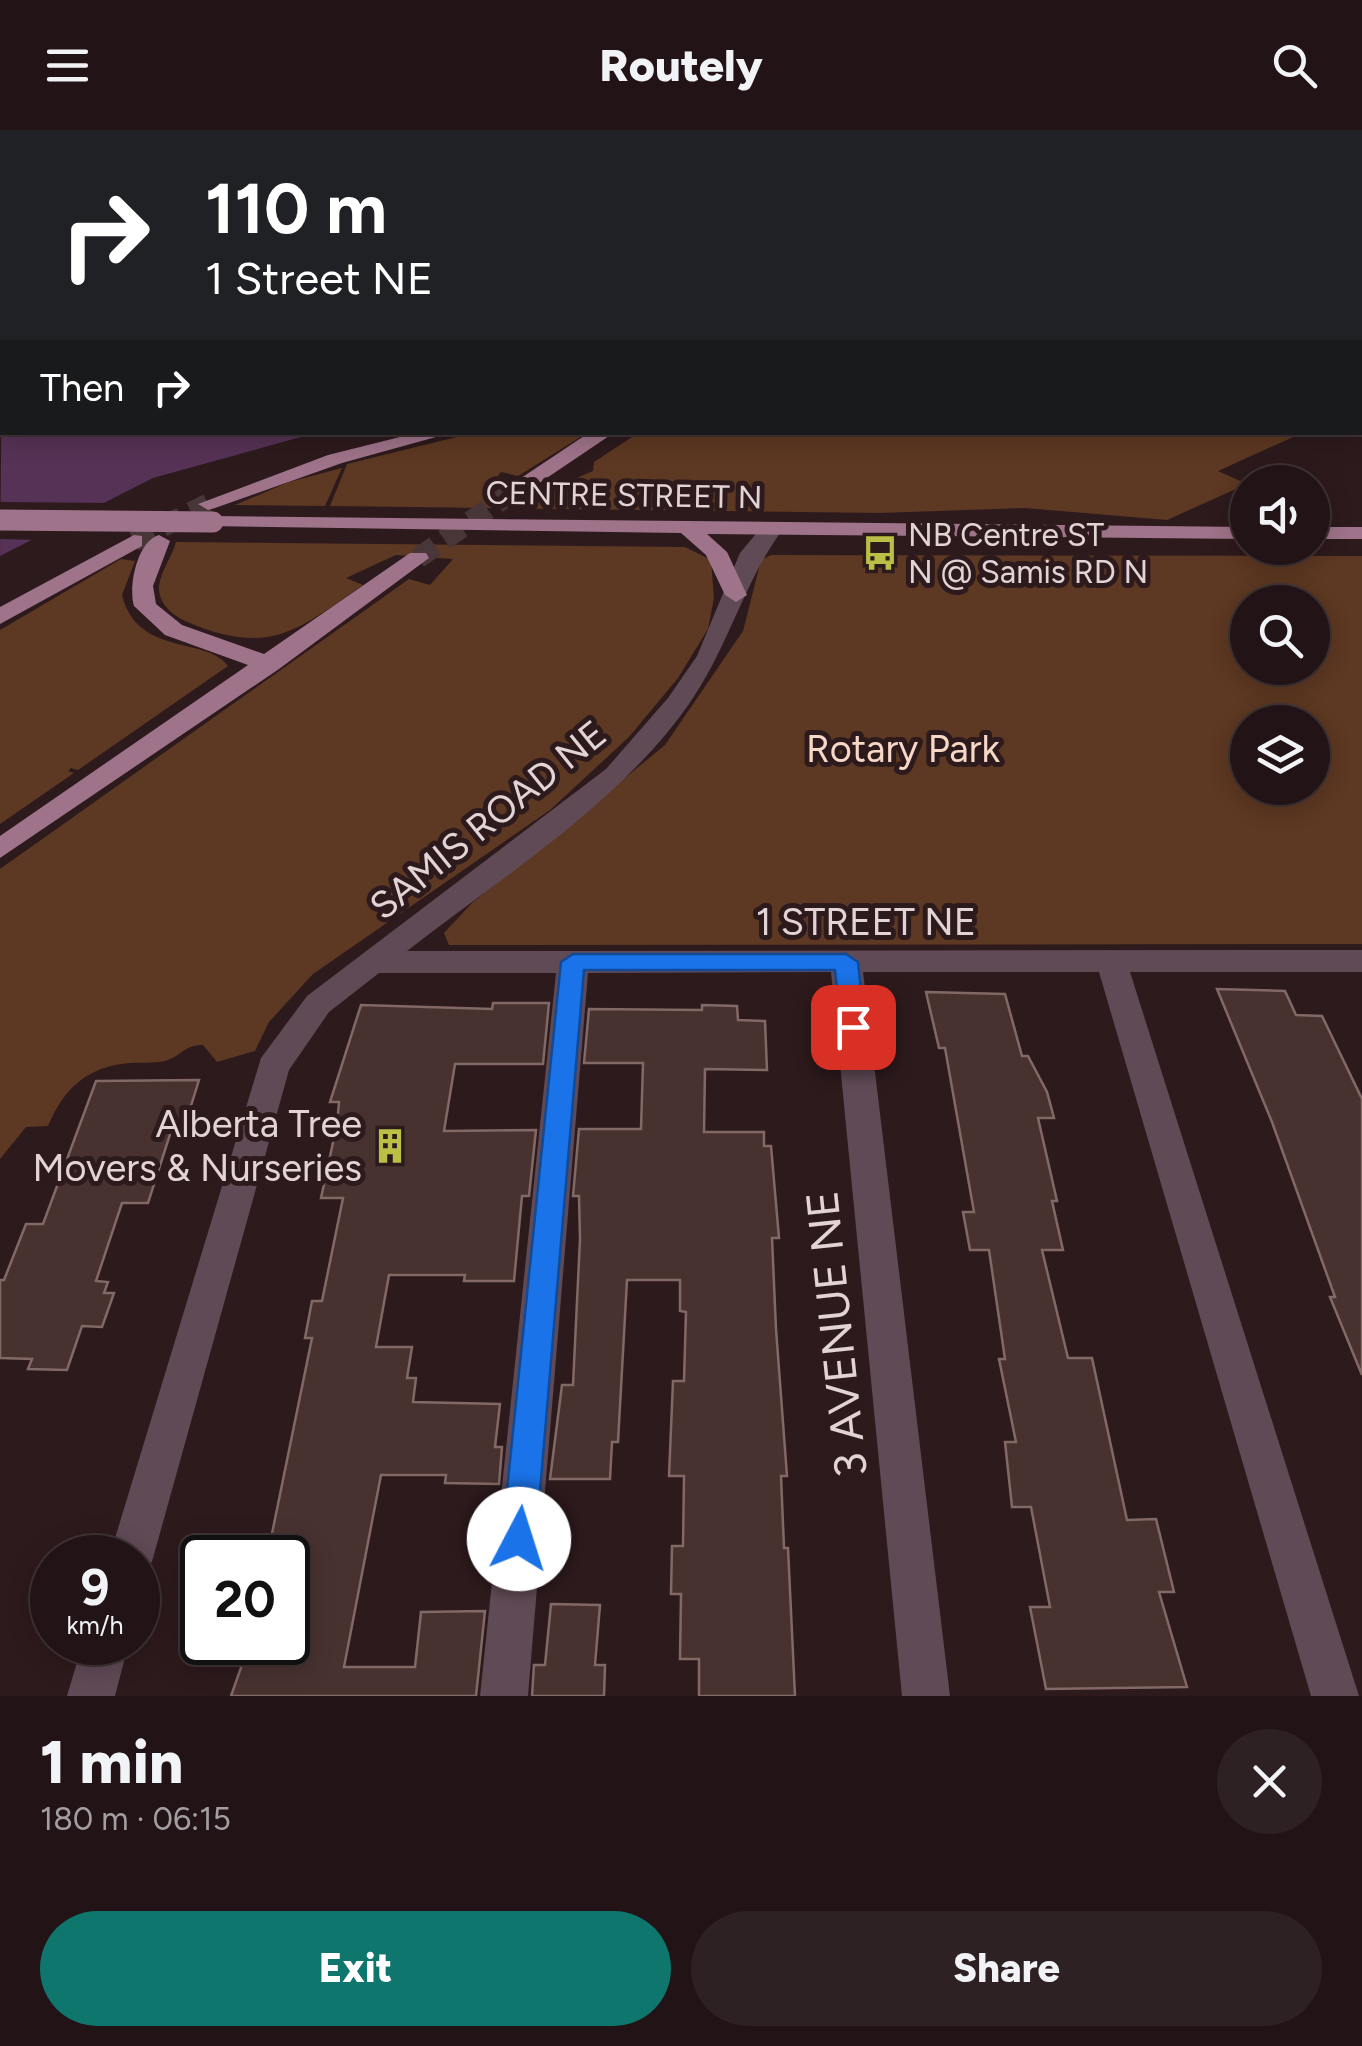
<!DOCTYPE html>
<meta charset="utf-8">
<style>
:root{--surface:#221416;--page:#2e2123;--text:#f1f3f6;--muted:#a29ea1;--line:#3f3335;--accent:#0f766e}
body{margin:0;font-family:Figtree,sans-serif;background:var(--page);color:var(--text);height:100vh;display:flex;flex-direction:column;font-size:38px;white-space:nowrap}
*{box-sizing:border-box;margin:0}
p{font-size:32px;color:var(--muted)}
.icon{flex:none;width:55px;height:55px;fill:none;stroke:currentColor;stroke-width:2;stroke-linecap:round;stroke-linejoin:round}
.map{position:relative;height:1566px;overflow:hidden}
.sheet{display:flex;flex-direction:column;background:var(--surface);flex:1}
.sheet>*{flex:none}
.guide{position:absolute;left:0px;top:0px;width:1362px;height:305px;box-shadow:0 5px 25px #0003,0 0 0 2px var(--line);background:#202124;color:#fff;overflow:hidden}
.fabs{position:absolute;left:1230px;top:335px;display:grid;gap:20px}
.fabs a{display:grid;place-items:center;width:100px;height:100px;border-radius:50%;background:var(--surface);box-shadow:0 5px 25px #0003,0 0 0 2px var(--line);font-size:50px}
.speed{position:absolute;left:30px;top:1405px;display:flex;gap:20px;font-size:50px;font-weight:700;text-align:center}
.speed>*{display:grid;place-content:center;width:130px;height:130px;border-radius:50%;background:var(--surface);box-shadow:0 5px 25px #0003,0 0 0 2px var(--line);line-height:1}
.speed small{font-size:25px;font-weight:400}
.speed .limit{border:5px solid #111;border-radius:15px;background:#fff;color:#111}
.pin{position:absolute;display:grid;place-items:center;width:85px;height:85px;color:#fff;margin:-42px;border-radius:20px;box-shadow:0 5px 15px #0006}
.me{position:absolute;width:110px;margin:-55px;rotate:5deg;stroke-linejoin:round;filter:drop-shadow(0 0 8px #0008)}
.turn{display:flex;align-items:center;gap:35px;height:210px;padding:0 40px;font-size:45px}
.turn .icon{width:130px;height:130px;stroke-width:2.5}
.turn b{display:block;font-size:70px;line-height:85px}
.then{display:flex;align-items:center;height:95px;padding:0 40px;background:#0003;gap:20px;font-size:38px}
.round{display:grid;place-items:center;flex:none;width:105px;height:105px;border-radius:52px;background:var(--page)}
.overview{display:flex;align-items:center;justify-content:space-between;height:170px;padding:0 40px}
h1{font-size:60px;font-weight:800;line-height:75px}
.cta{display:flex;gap:20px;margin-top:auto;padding:20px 40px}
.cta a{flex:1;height:115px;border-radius:60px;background:var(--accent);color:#fff;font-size:40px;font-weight:800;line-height:115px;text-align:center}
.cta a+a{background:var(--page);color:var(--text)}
header{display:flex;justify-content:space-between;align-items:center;height:130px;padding:0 40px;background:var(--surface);font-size:45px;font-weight:800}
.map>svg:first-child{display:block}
</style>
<header><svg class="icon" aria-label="menu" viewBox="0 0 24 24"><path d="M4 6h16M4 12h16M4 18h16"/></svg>Routely<svg class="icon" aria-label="search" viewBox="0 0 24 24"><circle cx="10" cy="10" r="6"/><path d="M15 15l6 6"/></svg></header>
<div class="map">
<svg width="1362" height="1566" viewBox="0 0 1362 1566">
<rect width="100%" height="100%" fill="#2d1a1d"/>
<g fill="#5d3822" fill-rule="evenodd">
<polygon points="536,0 1062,0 535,2"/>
<polygon points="473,303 587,303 518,346 501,342 485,364 542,363 593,341 594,332 638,303 1302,303 1218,341 1247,354 1167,390 1025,378 879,383 330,376 347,334"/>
<polygon points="342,338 325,376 235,375 289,352"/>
<path d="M176 412 685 417 711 430 714 468 708 499 678 548 629 607 550 680 313 844 269 892 255 921 217 932 203 915C185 915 183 924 168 930 158 934 140 932 129 933 86 937 64 959 48 996L26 997 0 1029V739L409 449 430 455 453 429 396 425 346 448 363 455C295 502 269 527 185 491 171 484 158 473 159 456 161 440 172 427 176 412Z"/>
<path d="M771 425 1362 426V814L449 815 444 803 471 774 665 615 743 501 761 430ZM1248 472H1312V538H1248ZM1248 592H1312V658H1248Z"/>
<path d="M121 429 135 431 122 465C137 527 207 506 228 536L78 640 71 638 68 641 74 643 0 694V500Z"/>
</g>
<polygon fill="#553256" points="2,232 2,302 315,303 153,348 0,426"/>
<polygon fill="#2d1a1d" points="0,372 108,373 40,410 0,409"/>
<g fill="#48322f" stroke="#826965" stroke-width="2.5">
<polygon points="1217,859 1285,861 1296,885 1322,886 1362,969 1362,1245 1330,1167 1335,1167 1272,992"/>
<polygon points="926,862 1005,864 1022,926 1028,926 1047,962 1054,988 1038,988 1057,1071 1052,1071 1063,1120 1042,1120 1068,1228 1092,1228 1127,1390 1156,1389 1174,1462 1159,1462 1187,1557 1046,1559 1030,1477 1050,1477 1031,1377 1012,1377 1005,1312 1016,1312 999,1229 1005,1229 989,1120 970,1120 963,1082 974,1082 945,918 939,918"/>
<polygon points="493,873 549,873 543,934 455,934 444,1001 536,1000 529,1066 522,1066 514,1151 464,1151 465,1145 389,1145 376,1217 412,1217 407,1248 416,1248 413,1272 500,1274 495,1317 502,1317 499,1354 445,1353 446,1345 381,1345 344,1537 415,1537 421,1482 485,1481 476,1566 231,1566 250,1512 288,1512 288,1428 267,1428 312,1208 305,1208 312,1171 322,1171 343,1068 321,1068 337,994 339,972 330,972 361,875 492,879"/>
<polygon points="702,875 737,876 738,890 765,891 767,940 705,939 704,1002 764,1002 764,1016 771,1016 779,1108 772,1108 776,1199 787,1346 781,1346 784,1418 788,1418 795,1566 699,1566 699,1529 680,1529 681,1464 671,1464 672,1416 683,1416 684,1346 669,1346 673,1251 684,1251 686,1182 680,1181 680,1150 627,1150 618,1312 612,1312 610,1349 550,1349 562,1255 573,1255 580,1109 579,1066 573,1066 579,999 641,999 643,933 584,933 589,879 702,880"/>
<polygon points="199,950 185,995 173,995 148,1073 122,1073 96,1151 108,1152 104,1163 114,1163 102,1197 82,1196 67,1240 28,1239 32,1229 0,1228 0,1150 4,1150 26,1094 43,1094 96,951"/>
<polygon points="551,1474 600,1475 595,1535 605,1535 604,1566 532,1566 534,1535 545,1535"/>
</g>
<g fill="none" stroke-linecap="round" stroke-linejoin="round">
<g stroke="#483639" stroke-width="21" stroke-dasharray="21 11" stroke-linecap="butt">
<polyline points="134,411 208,374"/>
<polyline points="418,428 510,364"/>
</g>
<g fill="#604a55" fill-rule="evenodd">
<polygon points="2,25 2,34 0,35 0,26"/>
<rect x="0" y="92" width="2" height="8"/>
<path d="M772 393 783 399C743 453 729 517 689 574 618 675 504 745 407 821L1362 820V842H1130L1359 1566H1311L1099 842H863L950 1566H902L831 842 588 843 528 1566H480L556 843H379L329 882 289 940 153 1428 147 1444 138 1448V1428H109L261 928 307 866 606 639 668 568 697 526 740 423 764 394Z"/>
<polygon points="83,1512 129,1512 115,1566 67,1566"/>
</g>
<g fill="#9f738a" fill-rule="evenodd">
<polygon points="1254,0 1266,0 1267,2 1255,2"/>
<polygon points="420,302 454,302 342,333 215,378 208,380 198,374 328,325"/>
<polygon points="590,302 615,302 517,368 503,368 503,360"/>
<polygon points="213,386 1248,397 1248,409 707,404 727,422 747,465 736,472 725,465 706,425 681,403 206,396 206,388"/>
<rect x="1312" y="397" width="50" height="12"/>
<polygon points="134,405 142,406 142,416 0,494 0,477"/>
<path d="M159 405 170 411 153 456 156 474 182 495 264 524 410 423H426L429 428 279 539 0 728V706L248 535 165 505 134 476C128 457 137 411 159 405Z"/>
</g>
<polyline stroke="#9f738a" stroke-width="21" points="0,390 213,392"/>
</g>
<polygon fill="#1a73e8" stroke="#114b97" stroke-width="2.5" points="573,824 846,824 858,832 865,897 853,906 841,897 835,840 584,840 536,1409 531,1420 519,1425 507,1420 502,1409 561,832"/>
<defs>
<symbol id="bus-bare" viewBox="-9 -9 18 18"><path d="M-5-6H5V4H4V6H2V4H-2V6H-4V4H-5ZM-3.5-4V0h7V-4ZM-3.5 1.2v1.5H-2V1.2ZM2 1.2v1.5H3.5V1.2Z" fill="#bac045" stroke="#2d1a1d" stroke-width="2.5" paint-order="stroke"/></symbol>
<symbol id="building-bare" viewBox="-9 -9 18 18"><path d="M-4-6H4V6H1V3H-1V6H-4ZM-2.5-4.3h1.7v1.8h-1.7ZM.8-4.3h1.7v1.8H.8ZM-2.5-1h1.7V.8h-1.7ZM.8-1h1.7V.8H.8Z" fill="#bac045" stroke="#2d1a1d" stroke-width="2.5" paint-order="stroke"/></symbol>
</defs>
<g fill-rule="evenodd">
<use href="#bus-bare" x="855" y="398" width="50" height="50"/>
<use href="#building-bare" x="365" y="991" width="50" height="50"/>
</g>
<g text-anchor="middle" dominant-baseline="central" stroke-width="10" stroke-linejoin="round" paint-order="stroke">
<g font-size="32" fill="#e2d3d5" stroke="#2d1a1d">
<text transform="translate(624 365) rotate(1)">CENTRE STREET N</text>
</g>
<g font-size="32" fill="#e2d3d5" stroke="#2d1a1d" text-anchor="start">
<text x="908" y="405">NB Centre ST<tspan x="908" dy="37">N @ Samis RD N</tspan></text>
</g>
<g font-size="38" fill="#f7d8c7" stroke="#2d1a1d">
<text x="903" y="619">Rotary Park</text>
</g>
<g font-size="38" fill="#e2d3d5" stroke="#2d1a1d">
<text transform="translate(488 690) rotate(-39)">SAMIS ROAD NE</text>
<text x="866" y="792">1 STREET NE</text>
</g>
<g font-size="38" fill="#e2d3d5" stroke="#2d1a1d" text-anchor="end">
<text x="362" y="994">Alberta Tree<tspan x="362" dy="44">Movers &amp; Nurseries</tspan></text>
</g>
<g font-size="45" fill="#e2d3d5" stroke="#2d1a1d">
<text transform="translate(836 1204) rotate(-96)">3 AVENUE NE</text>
</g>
</g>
</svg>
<div class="fabs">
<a><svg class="icon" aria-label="sound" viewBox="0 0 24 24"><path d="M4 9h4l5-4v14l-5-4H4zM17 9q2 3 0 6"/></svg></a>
<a><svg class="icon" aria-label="search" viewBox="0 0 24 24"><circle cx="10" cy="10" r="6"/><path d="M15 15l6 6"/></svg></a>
<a><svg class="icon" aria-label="layers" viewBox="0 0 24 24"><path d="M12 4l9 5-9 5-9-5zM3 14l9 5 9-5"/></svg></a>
</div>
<div class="speed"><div>9<small>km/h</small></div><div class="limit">20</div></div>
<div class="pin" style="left:853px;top:897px;background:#d93025"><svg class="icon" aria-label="arrive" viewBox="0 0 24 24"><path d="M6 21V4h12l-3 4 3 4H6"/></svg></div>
<svg class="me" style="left:519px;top:1409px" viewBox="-20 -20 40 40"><circle r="19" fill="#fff"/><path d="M0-13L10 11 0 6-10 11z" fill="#1a73e8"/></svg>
<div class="guide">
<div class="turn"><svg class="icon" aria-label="right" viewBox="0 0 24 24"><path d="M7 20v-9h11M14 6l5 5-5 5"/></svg><div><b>110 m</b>1 Street NE</div></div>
<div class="then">Then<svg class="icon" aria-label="right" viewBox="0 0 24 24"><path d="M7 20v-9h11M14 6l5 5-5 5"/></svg></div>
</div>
</div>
<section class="sheet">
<div class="overview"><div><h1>1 min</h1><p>180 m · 06:15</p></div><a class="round"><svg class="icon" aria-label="close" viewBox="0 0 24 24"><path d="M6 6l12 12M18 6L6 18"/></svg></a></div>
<div class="cta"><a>Exit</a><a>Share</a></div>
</section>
